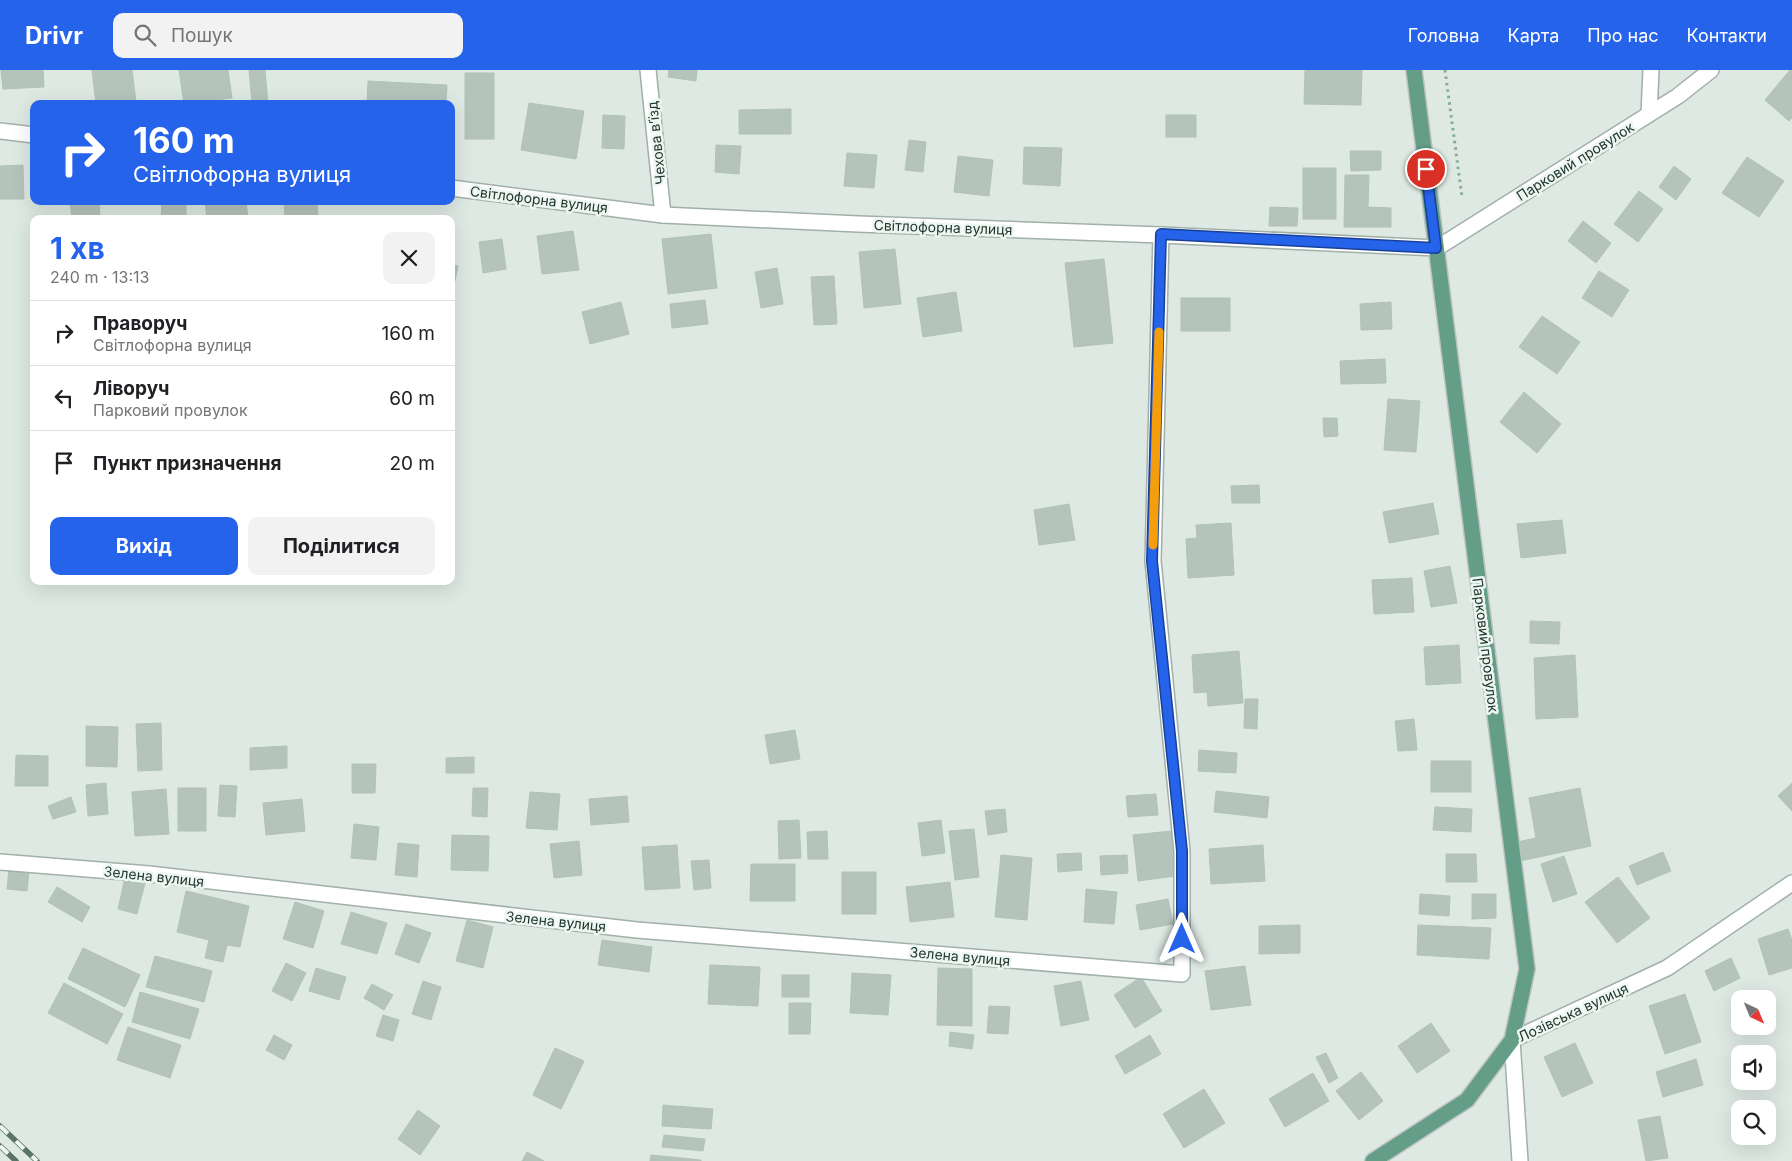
<!DOCTYPE html>
<html lang="uk">
<meta charset="utf-8">
<style>
:root{--surface:#fff;--page:#f2f2f2;--text:#202124;--muted:#757577;--line:#e0e0e0;--accent:#2563eb}
body{margin:0;font-family:Inter,sans-serif;background:var(--page);color:var(--text);height:100vh;display:flex;flex-direction:column;font-size:19px;white-space:nowrap}
*{box-sizing:border-box;margin:0}
p{font-size:16px;color:var(--muted)}
.icon{flex:none;width:28px;height:28px;fill:none;stroke:currentColor;stroke-width:2;stroke-linecap:round;stroke-linejoin:round}
.map{position:relative;flex:1;overflow:hidden}
.sheet{position:absolute;left:30px;top:145px;width:425px;height:370px;display:flex;flex-direction:column;background:var(--surface);border-radius:10px;box-shadow:0 5px 20px #0002}
.sheet>*{flex:none}
.guide{position:absolute;left:30px;top:30px;width:425px;height:105px;border-radius:10px;box-shadow:0 5px 20px #0002;background:#2563eb;color:#fff;overflow:hidden}
.needle{width:32px;rotate:136deg}
.tools{position:absolute;left:1731px;top:920px;display:grid;gap:10px}
.tools a{display:grid;place-items:center;width:45px;height:45px;border-radius:10px;background:var(--surface);box-shadow:0 5px 20px #0002;font-size:25px}
.pin{position:absolute;display:grid;place-items:center;width:42px;height:42px;color:#fff;margin:-21px;border:2px solid #fff;border-radius:50%;box-shadow:0 1px 5px #0007}
.me{position:absolute;width:55px;margin:-28px;rotate:0deg;stroke-linejoin:round;filter:drop-shadow(0 0 4px #0008)}
.turn{display:flex;align-items:center;gap:18px;height:105px;padding:0 20px;font-size:22px}
.turn .icon{width:65px;height:65px;stroke-width:2.5}
.turn b{display:block;font-size:35px;line-height:42px}
.round{display:grid;place-items:center;flex:none;width:52px;height:52px;border-radius:10px;background:var(--page)}
.overview{display:flex;align-items:center;justify-content:space-between;height:85px;padding:0 20px}
h1{font-size:30px;font-weight:700;line-height:38px;color:var(--accent)}
.action{display:flex;gap:10px;margin-top:auto;padding:10px 20px}
.action a{flex:1;height:58px;border-radius:10px;background:var(--accent);color:#fff;font-size:20px;font-weight:700;line-height:58px;text-align:center}
.action a+a{background:var(--page);color:var(--text)}
ul{padding:0;list-style:none}
li{display:flex;align-items:center;gap:15px;height:65px;padding:0 20px;border-top:1px solid var(--line)}
li div{flex:1}
li b{display:block;font-size:19px}
li em{font-style:normal}
header{display:flex;align-items:center;gap:30px;box-sizing:border-box;height:70px;padding:0 25px;background:var(--accent);color:#fff}
header strong{font-size:24px}
nav{display:flex;gap:28px;margin-inline-start:auto;font-size:18px}
.search{width:350px;height:45px;background:var(--page);display:flex;align-items:center;gap:12px;box-sizing:border-box;padding:0 18px;border-radius:10px;color:var(--muted);font-size:19px}
.map>svg:first-child{display:block}
</style>
<header>
<strong>Drivr</strong>
<div class="search"><svg class="icon" aria-label="search" viewBox="0 0 24 24"><circle cx="10" cy="10" r="6"/><path d="M15 15l6 6"/></svg>Пошук</div>
<nav><a>Головна</a><a>Карта</a><a>Про нас</a><a>Контакти</a></nav>
</header>
<div class="map">
<svg width="1792" height="1091" viewBox="0 0 1792 1091">
<rect width="100%" height="100%" fill="#dee9e3"/>
<g fill="#b4c4bc" stroke="#b1c2b9">
<polygon points="1,0 43,0 44,17 3,19"/>
<polygon points="92,0 132,0 136,32 96,34"/>
<polygon points="179,0 228,0 232,28 184,34"/>
<polygon points="249,0 265,0 268,34 252,34"/>
<polygon points="669,0 697,0 696,11 668,7"/>
<polygon points="1305,0 1362,0 1361,35 1304,34"/>
<polygon points="1790,0 1792,0 1792,48 1789,51 1765,30"/>
<rect x="465" y="3" width="29" height="66"/>
<polygon points="368,11 447,15 446,34 367,34"/>
<polygon points="529,33 584,41 576,89 521,80"/>
<polygon points="791,39 791,64 739,64 739,40"/>
<polygon points="603,45 625,46 624,79 602,78"/>
<rect x="1166" y="45" width="30" height="22"/>
<polygon points="909,70 926,72 923,102 905,100"/>
<polygon points="716,75 741,76 739,104 715,102"/>
<polygon points="1024,77 1062,78 1060,116 1023,114"/>
<polygon points="1350,81 1381,81 1381,100 1351,101"/>
<polygon points="847,83 877,85 874,118 844,116"/>
<polygon points="958,86 993,90 989,126 954,122"/>
<polygon points="1747,87 1784,111 1759,147 1722,123"/>
<polygon points="23,95 24,129 0,129 0,96"/>
<polygon points="1674,96 1691,109 1676,130 1659,117"/>
<rect x="1303" y="98" width="33" height="51"/>
<polygon points="1345,105 1369,105 1368,137 1391,138 1391,157 1344,157"/>
<polygon points="1639,121 1663,139 1638,172 1614,154"/>
<polygon points="70,131 99,131 100,149 72,149"/>
<polygon points="205,131 246,131 248,149 207,149"/>
<polygon points="284,131 317,131 318,149 285,149"/>
<polygon points="162,132 186,132 186,149 161,149"/>
<polygon points="1270,137 1298,138 1297,156 1269,156"/>
<polygon points="357,147 398,147 398,149 356,149"/>
<polygon points="1583,151 1611,173 1596,193 1568,171"/>
<polygon points="573,161 579,200 542,204 537,166"/>
<polygon points="711,164 717,218 668,224 662,169"/>
<polygon points="502,169 506,199 483,203 479,172"/>
<polygon points="895,179 901,234 864,238 859,182"/>
<polygon points="1104,189 1113,273 1074,277 1065,193"/>
<polygon points="451,195 458,196 452,225 451,225"/>
<polygon points="777,198 783,234 761,238 755,202"/>
<polygon points="1599,201 1629,220 1612,247 1582,228"/>
<polygon points="834,206 837,254 814,255 811,207"/>
<polygon points="956,222 962,261 923,267 917,228"/>
<rect x="1181" y="228" width="49" height="33"/>
<polygon points="705,230 708,254 672,258 670,234"/>
<polygon points="621,232 629,264 590,274 582,242"/>
<polygon points="1391,232 1392,259 1361,260 1360,234"/>
<polygon points="1542,246 1580,272 1557,304 1519,277"/>
<polygon points="1385,289 1386,313 1341,314 1340,291"/>
<polygon points="1524,322 1561,354 1537,383 1500,352"/>
<polygon points="1388,329 1420,331 1416,382 1384,380"/>
<polygon points="1323,348 1337,348 1338,366 1324,367"/>
<polygon points="1259,415 1260,433 1232,433 1231,416"/>
<polygon points="1433,433 1439,464 1389,473 1383,442"/>
<polygon points="1069,434 1075,470 1039,475 1034,440"/>
<polygon points="1562,450 1566,483 1521,488 1517,454"/>
<polygon points="1231,453 1234,505 1188,508 1186,469 1197,468 1196,455"/>
<polygon points="1450,496 1457,533 1431,537 1424,501"/>
<polygon points="1412,508 1414,542 1374,544 1372,510"/>
<polygon points="1530,551 1560,552 1559,574 1530,573"/>
<polygon points="1459,575 1461,613 1426,615 1424,577"/>
<polygon points="1239,581 1243,633 1208,636 1207,622 1194,623 1192,585"/>
<polygon points="1575,585 1578,647 1536,649 1534,588"/>
<polygon points="1245,629 1258,629 1257,659 1244,658"/>
<polygon points="1414,649 1417,680 1398,681 1395,651"/>
<polygon points="161,653 162,700 138,701 136,654"/>
<polygon points="86,656 118,657 117,697 86,696"/>
<polygon points="795,660 800,689 770,694 765,665"/>
<polygon points="287,676 287,698 250,700 250,678"/>
<polygon points="1199,680 1237,683 1236,703 1198,701"/>
<polygon points="16,685 48,686 48,716 15,716"/>
<polygon points="474,687 474,703 446,703 446,688"/>
<rect x="1431" y="691" width="40" height="31"/>
<polygon points="352,694 376,694 375,723 352,723"/>
<polygon points="106,713 108,744 88,746 86,715"/>
<polygon points="1792,713 1792,741 1778,726"/>
<polygon points="220,715 237,716 235,747 218,746"/>
<rect x="178" y="718" width="28" height="43"/>
<polygon points="473,718 488,718 487,747 472,746"/>
<polygon points="1580,718 1591,776 1520,791 1517,772 1536,768 1529,728"/>
<polygon points="166,719 169,764 135,766 132,722"/>
<polygon points="1216,721 1269,727 1267,748 1214,742"/>
<polygon points="530,722 560,724 557,760 526,758"/>
<polygon points="1156,724 1158,745 1128,747 1126,726"/>
<polygon points="627,726 629,752 591,755 589,729"/>
<polygon points="71,727 76,742 53,749 48,736"/>
<polygon points="302,729 305,761 266,765 263,733"/>
<polygon points="1435,737 1472,739 1471,762 1433,760"/>
<polygon points="1005,739 1007,762 988,765 985,741"/>
<polygon points="799,750 801,788 779,789 778,751"/>
<polygon points="941,750 945,783 922,786 918,753"/>
<polygon points="354,754 379,757 376,790 351,788"/>
<polygon points="974,759 979,807 955,810 949,761"/>
<polygon points="827,761 828,789 808,789 807,762"/>
<polygon points="1171,761 1176,806 1138,811 1133,765"/>
<polygon points="452,765 489,766 488,801 451,800"/>
<polygon points="579,771 582,805 554,808 550,774"/>
<polygon points="398,773 419,775 417,807 395,805"/>
<polygon points="677,775 680,818 645,820 642,777"/>
<polygon points="1263,775 1265,811 1211,814 1209,779"/>
<polygon points="1663,782 1671,801 1637,815 1629,796"/>
<polygon points="1081,783 1082,800 1058,802 1057,784"/>
<polygon points="1446,784 1476,784 1477,812 1446,812"/>
<polygon points="1001,785 1032,788 1027,850 995,847"/>
<polygon points="1127,785 1128,803 1101,805 1100,786"/>
<polygon points="1564,786 1577,824 1553,832 1541,794"/>
<polygon points="709,790 711,818 694,820 691,791"/>
<polygon points="751,794 795,794 795,831 750,831"/>
<polygon points="9,799 29,801 27,821 7,819"/>
<rect x="842" y="802" width="34" height="42"/>
<polygon points="1618,807 1650,848 1617,873 1585,832"/>
<polygon points="125,808 145,813 137,844 118,839"/>
<polygon points="950,812 954,847 910,852 906,817"/>
<polygon points="57,817 90,837 82,852 48,832"/>
<polygon points="1086,819 1117,822 1114,854 1084,852"/>
<polygon points="186,821 249,836 240,877 227,875 223,892 205,888 209,870 177,862"/>
<polygon points="1420,824 1450,826 1449,846 1419,844"/>
<polygon points="1472,824 1496,824 1496,848 1472,849"/>
<polygon points="1168,829 1173,854 1140,860 1136,835"/>
<polygon points="295,832 324,841 313,878 283,869"/>
<polygon points="351,842 387,853 377,884 341,874"/>
<polygon points="467,850 493,857 483,898 456,891"/>
<polygon points="406,854 431,863 419,893 395,884"/>
<polygon points="1300,855 1300,883 1259,884 1259,856"/>
<polygon points="1418,855 1491,858 1489,889 1417,885"/>
<polygon points="1788,859 1792,870 1792,898 1769,905 1758,869"/>
<polygon points="602,870 652,877 649,902 598,895"/>
<polygon points="83,878 140,905 125,937 68,909"/>
<polygon points="155,886 212,901 204,932 146,917"/>
<polygon points="1731,888 1740,908 1714,921 1705,901"/>
<polygon points="286,893 306,903 292,931 272,921"/>
<polygon points="710,895 760,897 758,936 708,934"/>
<polygon points="1245,896 1251,935 1211,940 1205,901"/>
<polygon points="316,898 346,907 339,930 309,921"/>
<polygon points="938,898 972,899 972,956 937,955"/>
<polygon points="852,903 891,905 888,945 850,943"/>
<rect x="782" y="905" width="27" height="22"/>
<polygon points="1141,907 1162,941 1135,958 1114,925"/>
<polygon points="423,911 441,917 431,950 412,944"/>
<polygon points="1081,911 1089,950 1061,956 1054,916"/>
<polygon points="64,913 123,944 107,974 48,943"/>
<polygon points="372,914 393,925 384,940 364,928"/>
<polygon points="140,922 199,939 190,969 132,952"/>
<polygon points="1685,924 1701,972 1665,984 1649,936"/>
<polygon points="789,933 811,933 810,964 789,964"/>
<polygon points="989,936 1010,937 1008,964 987,963"/>
<polygon points="383,945 399,950 393,971 376,966"/>
<polygon points="1431,953 1450,981 1417,1003 1398,976"/>
<polygon points="128,957 181,975 170,1008 117,990"/>
<polygon points="950,962 974,965 972,979 949,976"/>
<polygon points="274,965 292,975 284,990 266,980"/>
<polygon points="1150,965 1161,984 1125,1004 1115,986"/>
<polygon points="1575,973 1593,1013 1562,1027 1544,987"/>
<polygon points="555,978 584,991 561,1039 533,1025"/>
<polygon points="1326,983 1338,1008 1329,1013 1316,987"/>
<polygon points="1696,989 1703,1015 1663,1027 1656,1002"/>
<polygon points="1361,1002 1383,1031 1359,1050 1336,1021"/>
<polygon points="1313,1003 1329,1031 1285,1057 1269,1029"/>
<polygon points="1204,1019 1225,1053 1184,1078 1163,1044"/>
<polygon points="663,1035 713,1039 711,1059 662,1056"/>
<polygon points="418,1040 440,1056 420,1085 398,1069"/>
<polygon points="1660,1046 1668,1088 1646,1091 1638,1050"/>
<polygon points="664,1065 705,1069 703,1081 662,1077"/>
<polygon points="527,1082 544,1091 522,1091"/>
<polygon points="651,1085 701,1090 701,1091 650,1091"/>
</g>
<g fill="none" stroke-linecap="round" stroke-linejoin="round">
<defs>
<g id="minor">
<polyline points="648,0 663,145"/>
<polyline points="1649,44 1651,0"/>
<polyline points="0,61 34,65"/>
<polyline points="451,118 663,145 858,154 1161,165 1437,178 1678,26 1711,0"/>
<polyline points="0,792 149,804 637,860 1182,904 1182,781 1153,491 1161,165"/>
<polyline points="1520,1091 1512,970 1667,898 1792,813"/>
</g>
<polyline id="major" points="1373,1091 1467,1030 1512,970 1527,899 1414,0"/>
</defs>
<use href="#minor" stroke="#a1b0a9" stroke-width="18"/>
<use href="#major" stroke="#bcc3c1" stroke-width="18"/>
<polyline stroke="#80ac99" stroke-width="3" stroke-dasharray="2.5 4" stroke-linecap="butt" points="1445,0 1462,127"/>
<use href="#minor" stroke="#fff" stroke-width="15"/>
<use href="#major" stroke="#649d88" stroke-width="15"/>
<defs>
<g id="rail">
<polyline points="0,1056 37,1091"/>
<polyline points="0,1076 16,1091"/>
</g>
</defs>
<use href="#rail" stroke="#5a746a" stroke-width="5.5"/>
<use href="#rail" stroke="#eef6f1" stroke-width="4" stroke-dasharray="11" stroke-linecap="butt"/>
</g>
<g fill="none" stroke-linecap="round" stroke-linejoin="round">
<defs>
<polyline id="route" points="1182,869 1182,781 1152,491 1161,164 1436,178 1426,99"/>
</defs>
<use href="#route" stroke="#184099" stroke-width="12"/>
<use href="#route" stroke="#2563eb" stroke-width="9"/>
<polyline stroke="#f59e0b" stroke-width="9" points="1153,475 1159,262"/>
</g>
<g text-anchor="middle" dominant-baseline="central" stroke-width="5" stroke-linejoin="round" paint-order="stroke">
<g font-size="14" fill="#20382f" stroke="#eef6f1">
<text transform="translate(656 73) rotate(-96)">Чехова в’їзд</text>
<text transform="translate(1575 91) rotate(-32)">Парковий провулок</text>
<text transform="translate(539 129) rotate(7)">Світлофорна вулиця</text>
<text transform="translate(943 157) rotate(2)">Світлофорна вулиця</text>
<text transform="translate(1486 575) rotate(83)">Парковий провулок</text>
<text transform="translate(154 806) rotate(6)">Зелена вулиця</text>
<text transform="translate(556 851) rotate(6)">Зелена вулиця</text>
<text transform="translate(960 886) rotate(5)">Зелена вулиця</text>
<text transform="translate(1573 942) rotate(-25)">Лозівська вулиця</text>
</g>
</g>
</svg>
<div class="tools">
<a><svg class="needle" viewBox="-14 -14 28 28"><path d="M0-13l5 13h-10z" fill="#e53935"/><path d="M0 13l5-13h-10z" fill="#757577"/></svg></a>
<a><svg class="icon" aria-label="sound" viewBox="0 0 24 24"><path d="M4 9h4l5-4v14l-5-4H4zM17 9q2 3 0 6"/></svg></a>
<a><svg class="icon" aria-label="search" viewBox="0 0 24 24"><circle cx="10" cy="10" r="6"/><path d="M15 15l6 6"/></svg></a>
</div>
<div class="pin" style="left:1426px;top:99px;background:#d93025"><svg class="icon" aria-label="arrive" viewBox="0 0 24 24"><path d="M6 21V4h12l-3 4 3 4H6"/></svg></div>
<svg class="me" style="left:1182px;top:869px" viewBox="-20 -20 40 40"><path d="M0-17L14 15 0 8-14 15z" fill="#2563eb" stroke="#fff" stroke-width="4"/></svg>
<div class="guide">
<div class="turn"><svg class="icon" aria-label="right" viewBox="0 0 24 24"><path d="M7 20v-9h11M14 6l5 5-5 5"/></svg><div><b>160 m</b>Світлофорна вулиця</div></div>
</div>
<section class="sheet">
<div class="overview"><div><h1>1 хв</h1><p>240 m · 13:13</p></div><a class="round"><svg class="icon" aria-label="close" viewBox="0 0 24 24"><path d="M6 6l12 12M18 6L6 18"/></svg></a></div>
<ul>
<li><svg class="icon" aria-label="right" viewBox="0 0 24 24"><path d="M7 20v-9h11M14 6l5 5-5 5"/></svg><div><b>Праворуч</b><p>Світлофорна вулиця</p></div><em>160 m</em></li>
<li><svg class="icon" aria-label="left" viewBox="0 0 24 24"><path d="M17 20v-9H6M10 6l-5 5 5 5"/></svg><div><b>Ліворуч</b><p>Парковий провулок</p></div><em>60 m</em></li>
<li><svg class="icon" aria-label="arrive" viewBox="0 0 24 24"><path d="M6 21V4h12l-3 4 3 4H6"/></svg><div><b>Пункт призначення</b></div><em>20 m</em></li>
</ul>
<div class="action"><a>Вихід</a><a>Поділитися</a></div>
</section>
</div>
